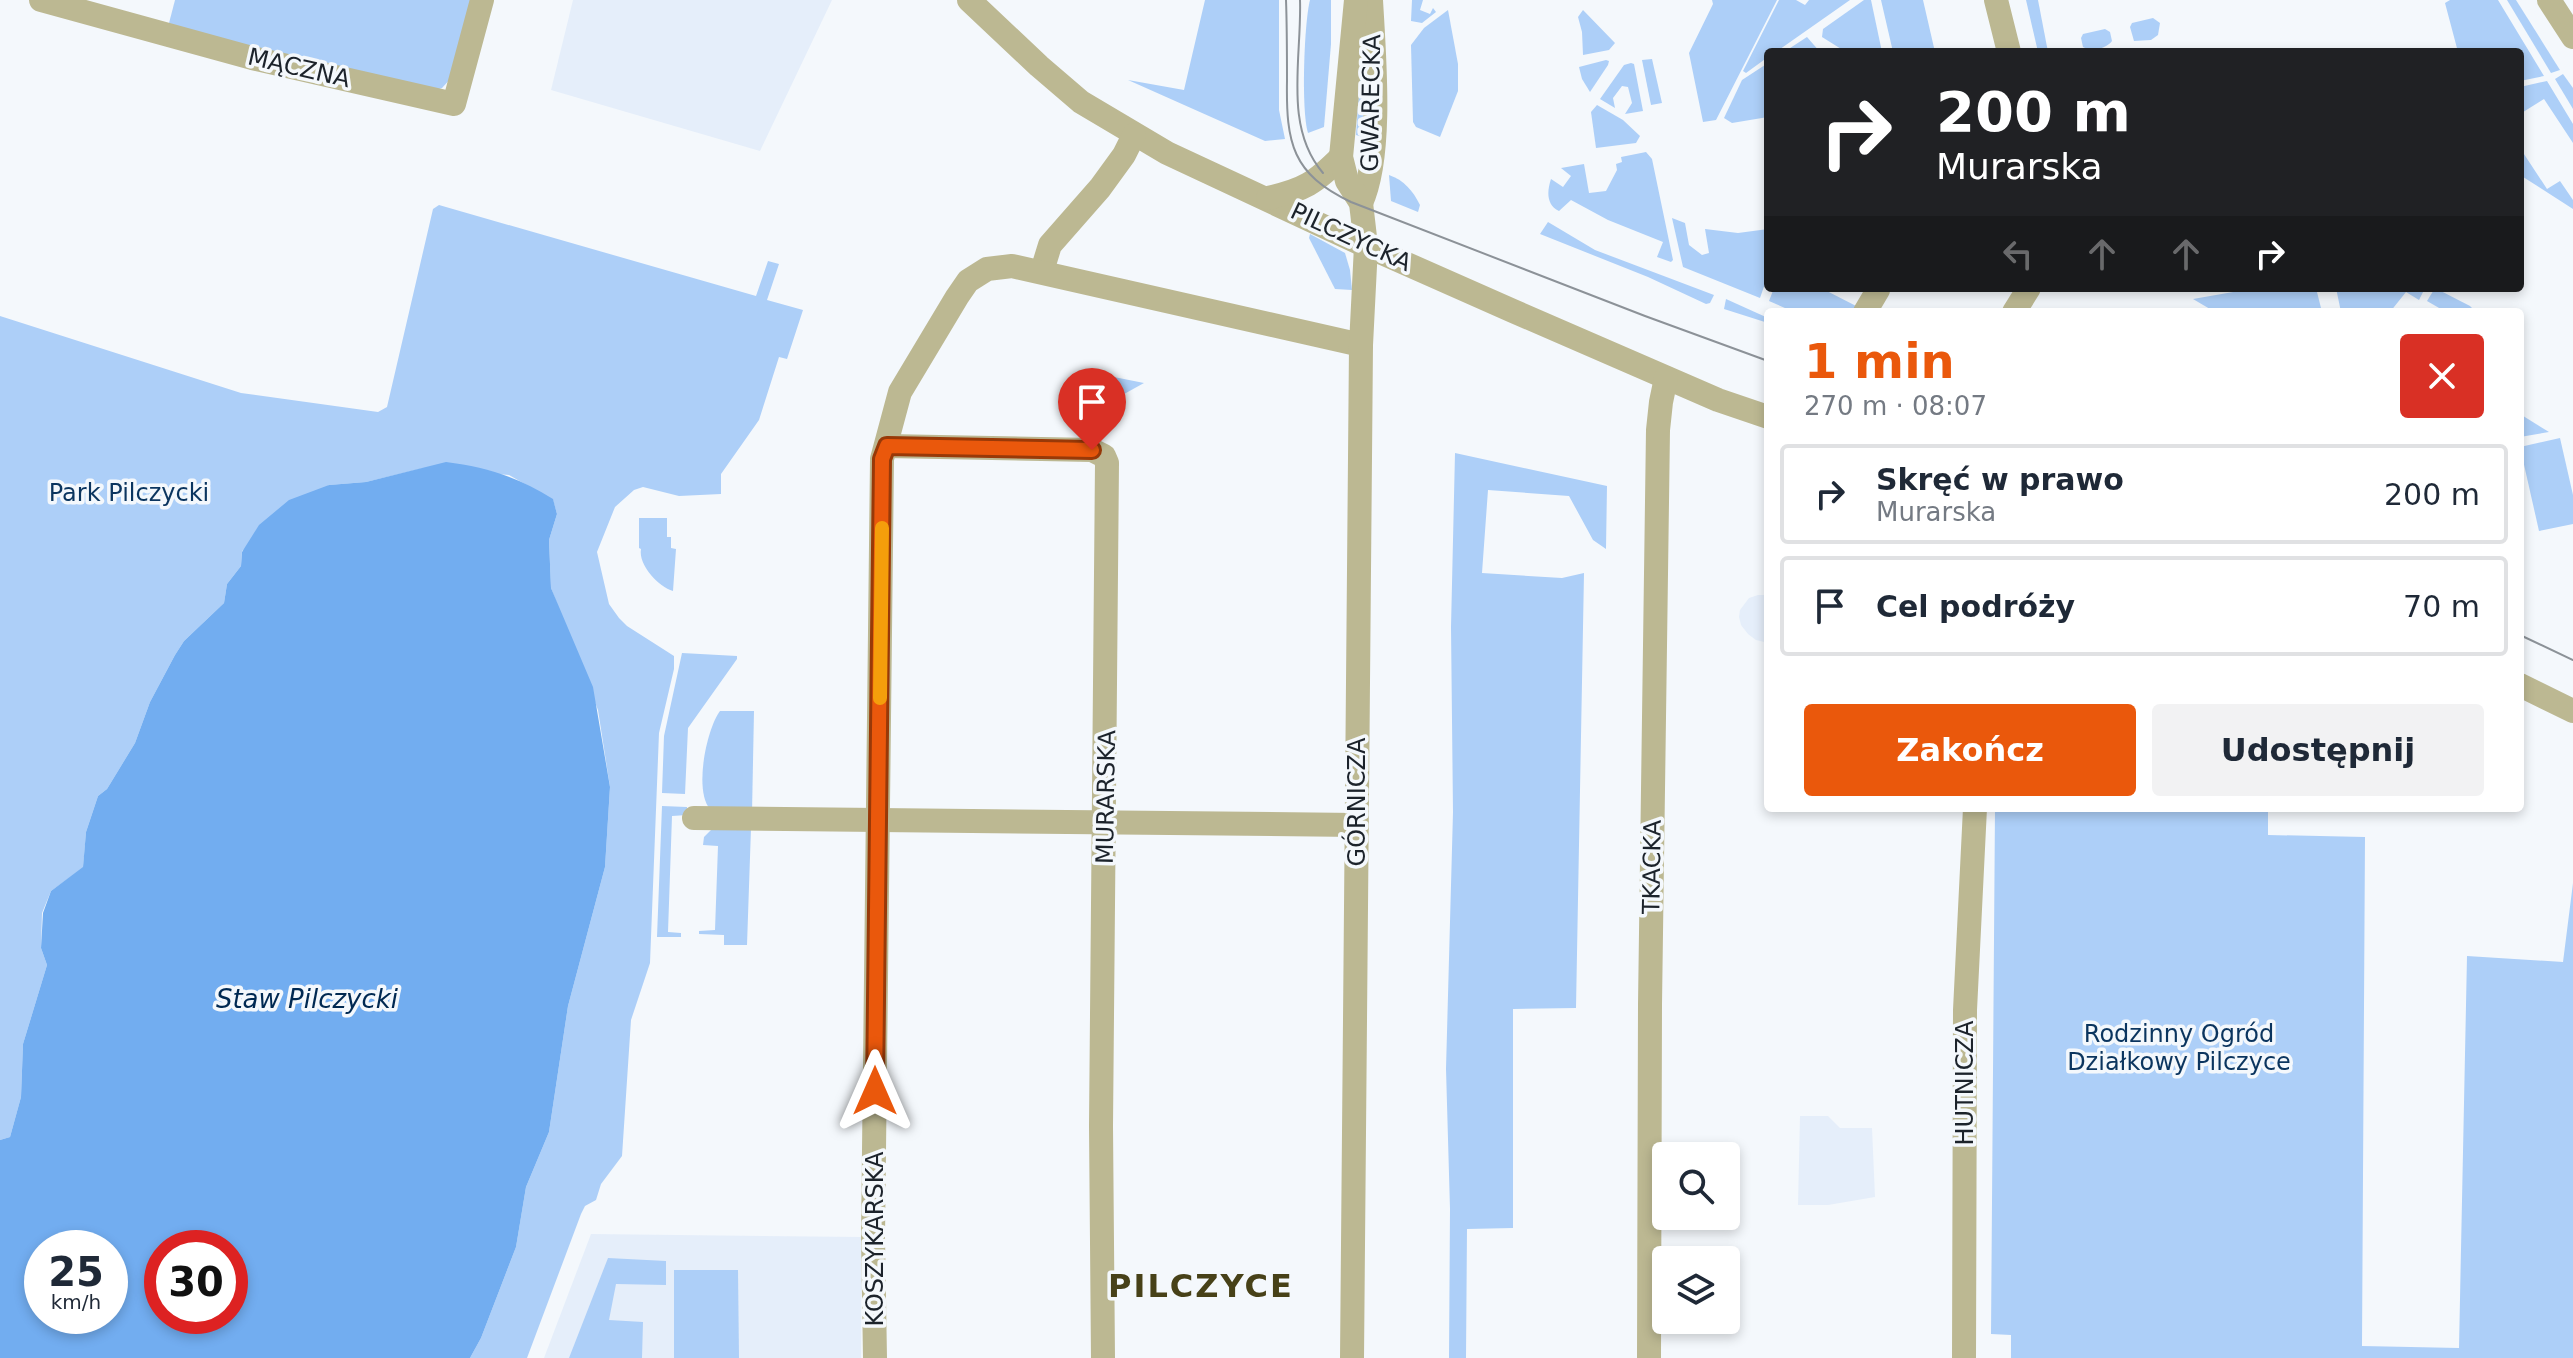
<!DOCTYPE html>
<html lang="pl">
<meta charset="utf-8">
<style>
:root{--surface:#fff;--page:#f2f2f3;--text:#1f2937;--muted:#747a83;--line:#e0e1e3;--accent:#ea580c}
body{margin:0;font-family:"DejaVu Sans",sans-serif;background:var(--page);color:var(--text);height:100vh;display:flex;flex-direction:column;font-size:30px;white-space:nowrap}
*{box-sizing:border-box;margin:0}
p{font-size:26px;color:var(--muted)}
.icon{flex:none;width:44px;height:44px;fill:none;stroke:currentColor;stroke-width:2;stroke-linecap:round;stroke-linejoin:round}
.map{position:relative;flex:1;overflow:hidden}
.side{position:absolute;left:1764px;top:308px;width:760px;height:504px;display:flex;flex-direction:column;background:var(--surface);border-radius:8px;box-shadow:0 4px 12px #0003}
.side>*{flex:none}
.guide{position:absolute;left:1764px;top:48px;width:760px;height:244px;border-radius:8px;box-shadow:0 4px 12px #0003;background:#202124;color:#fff;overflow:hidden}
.fabs{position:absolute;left:1652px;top:1142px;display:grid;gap:16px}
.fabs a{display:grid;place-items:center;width:88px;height:88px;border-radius:8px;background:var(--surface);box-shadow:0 4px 12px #0003;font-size:40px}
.speed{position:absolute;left:24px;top:1230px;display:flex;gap:16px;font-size:40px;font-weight:700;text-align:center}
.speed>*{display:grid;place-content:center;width:104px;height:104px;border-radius:50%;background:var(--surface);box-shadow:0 4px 12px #0003;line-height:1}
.speed small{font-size:20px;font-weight:400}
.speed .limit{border:12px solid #d22;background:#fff;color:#111}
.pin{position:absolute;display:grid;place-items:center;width:68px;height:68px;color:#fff;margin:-82px -34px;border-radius:50% 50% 50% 0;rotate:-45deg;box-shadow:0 0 8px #0007}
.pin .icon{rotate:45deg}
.me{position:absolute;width:88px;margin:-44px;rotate:0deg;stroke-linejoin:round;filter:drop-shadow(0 0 6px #0008)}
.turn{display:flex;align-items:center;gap:28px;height:168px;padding:0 40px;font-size:36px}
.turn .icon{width:104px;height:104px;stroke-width:2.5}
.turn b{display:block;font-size:56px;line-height:68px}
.lanes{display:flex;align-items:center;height:76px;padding:0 40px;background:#0003;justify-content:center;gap:40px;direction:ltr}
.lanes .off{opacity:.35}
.round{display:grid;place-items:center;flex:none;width:84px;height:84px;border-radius:8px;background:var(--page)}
.head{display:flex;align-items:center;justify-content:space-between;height:136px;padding:0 40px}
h1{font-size:48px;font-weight:600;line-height:60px;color:var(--accent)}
.button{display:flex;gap:16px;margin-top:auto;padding:16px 40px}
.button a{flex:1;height:92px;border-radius:8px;background:var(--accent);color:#fff;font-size:32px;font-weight:600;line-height:92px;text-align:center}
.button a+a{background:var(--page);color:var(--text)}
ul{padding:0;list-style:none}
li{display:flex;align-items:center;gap:24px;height:100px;margin:0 16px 12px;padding:0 24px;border:4px solid var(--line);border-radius:8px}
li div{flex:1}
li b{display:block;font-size:30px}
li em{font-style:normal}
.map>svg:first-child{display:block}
</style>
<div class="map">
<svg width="2573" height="1358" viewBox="0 0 2573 1358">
<rect width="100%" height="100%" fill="#f4f8fc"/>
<g fill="#e5eefa">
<polygon points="573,0 832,0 760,151 551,90"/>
<polygon points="1758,595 1768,595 1768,643 1756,640 1748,634 1741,625 1739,617 1740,610 1749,598"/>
<polygon points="1800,1116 1828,1116 1840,1128 1872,1128 1875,1197 1828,1205 1798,1205"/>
<polygon points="591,1234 862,1237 861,1358 544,1358"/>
</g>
<g fill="#adcff8">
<polygon points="175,0 474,0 453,76 442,88 433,91 168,27"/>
<polygon points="1205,0 1279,0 1279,110 1285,139 1265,141 1128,80 1184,90"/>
<path d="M1310 0H1331V44L1324 127 1308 133C1301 111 1304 23 1310 0Z"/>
<polygon points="1412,0 1423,0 1420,10 1430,14 1433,8 1436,12 1422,23 1411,21"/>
<polygon points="1712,0 1777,0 1716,120 1703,122 1689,53 1713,4"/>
<polygon points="1779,0 1796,0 1805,5 1809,0 1850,0 1776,52 1768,52 1768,57 1746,73 1743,71"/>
<polygon points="1864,0 1871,0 1882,52 1846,52 1822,37 1823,29"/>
<polygon points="1881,0 1923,0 1935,52 1893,52"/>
<polygon points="2026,0 2038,0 2048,52 2038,52"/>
<polygon points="2450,0 2498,0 2544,76 2520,81 2520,52 2458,52 2445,3"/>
<polygon points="2507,0 2516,0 2560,70 2551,73"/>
<polygon points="1448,10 1458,64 1458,91 1440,137 1416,127 1413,122 1411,45 1424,28"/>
<polygon points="1583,10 1615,43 1609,50 1583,55 1582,32 1578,17"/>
<polygon points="2153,18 2160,23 2158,35 2151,40 2134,41 2130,27 2132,23"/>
<path d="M2105 29 2110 32 2112 41C2106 49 2091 52 2083 47L2081 38 2083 34Z"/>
<polygon points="1363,32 1366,138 1356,135"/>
<polygon points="1807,37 1820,52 1784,52"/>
<polygon points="1652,59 1662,103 1651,105 1642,60"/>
<polygon points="1606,60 1609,61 1608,65 1590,92 1582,79 1579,67"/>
<polygon points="1631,63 1634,64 1643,111 1625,114 1632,103 1628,87 1622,86 1613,98 1615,108 1600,99 1624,65"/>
<polygon points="1768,63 1768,117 1732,123 1724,118 1742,80"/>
<polygon points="2563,74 2573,88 2573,109 2555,79"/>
<polygon points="2547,81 2573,124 2573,143 2544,99 2520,114 2520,87"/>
<polygon points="1597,105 1623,120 1640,136 1636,143 1596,148 1591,112"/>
<polygon points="2520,148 2547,189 2560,181 2573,200 2573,209 2520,175"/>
<path d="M1646 152 1652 159 1673 260 1671 262 1657 257 1663 242 1608 220 1571 200 1559 211C1546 205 1547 191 1551 179L1563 187 1571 176 1561 168 1584 164 1589 193 1606 191 1617 170 1616 164 1622 162 1621 157Z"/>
<path d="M1389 175C1404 180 1413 191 1420 205L1418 212 1391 201Z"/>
<polygon points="439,205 756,296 768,261 779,264 767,300 803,310 787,359 779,357 759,420 721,474 721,494 679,496 643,487 634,490 615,507 597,552 609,604 619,618 627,626 674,656 674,669 659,733 650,963 631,1020 622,1156 601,1184 596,1200 585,1206 581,1214 527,1358 470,1358 481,1338 516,1247 526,1187 549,1132 568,1006 605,867 610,787 598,710 551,588 549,540 557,514 553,500 509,475 424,468 366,482 329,485 242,551 241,566 227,584 224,603 184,641 175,655 150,702 135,743 107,789 98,796 86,832 83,868 51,891 42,913 41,948 47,965 23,1044 21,1097 10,1137 0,1140 0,316 241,393 378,412 387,407 433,209"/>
<polygon points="1672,218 1685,223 1689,245 1702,255 1709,253 1705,229 1738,233 1768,229 1768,275 1760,298 1683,267"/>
<polygon points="1548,222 1595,250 1714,295 1710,303 1706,304 1648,277 1540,234"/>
<polygon points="1310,234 1345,253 1350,270 1352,290 1335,289 1309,238"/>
<polygon points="1774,288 1821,288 1860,308 1857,312 1794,312 1769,301"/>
<polygon points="2256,288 2316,288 2322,312 2215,312 2193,299"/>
<polygon points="2336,288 2425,288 2419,300 2406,292 2390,312 2341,312"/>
<polygon points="2435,288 2470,306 2476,312 2446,312 2427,301"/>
<polygon points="1726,299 1768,318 1768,323 1724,309"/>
<polygon points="1104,375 1144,383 1097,409"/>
<polygon points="2520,414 2549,432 2520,437"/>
<polygon points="2560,438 2573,495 2573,524 2539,531 2520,447"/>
<polygon points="1455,453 1607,486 1606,549 1593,540 1569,496 1488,490 1482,573 1562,578 1584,573 1576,1008 1513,1009 1513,1228 1467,1229 1466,1358 1449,1358 1450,1209 1446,1069 1453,812 1451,627"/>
<path d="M639 518H667V537H671V548L676 549 673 591C659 587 638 565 641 549L639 548Z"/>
<polygon points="682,653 737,656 737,659 688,728 685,794 662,793 664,736"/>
<path d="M720 711H754L752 813 710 809C694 791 706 730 720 711Z"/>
<polygon points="662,806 687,807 687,815 672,816 668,932 681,933 681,937 657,937"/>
<polygon points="1995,808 2268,808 2268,835 2365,837 2362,1346 2459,1348 2467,956 2563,962 2573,883 2573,1358 2011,1358 2011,1335 1991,1334"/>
<polygon points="751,828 747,945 724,945 724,935 699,934 699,931 715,930 718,846 703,845 704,837 712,829"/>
<polygon points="608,1258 666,1261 666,1285 616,1284 609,1320 643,1322 642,1358 569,1358"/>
<polygon points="674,1270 738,1270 739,1358 674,1358"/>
</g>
<path fill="#72adf0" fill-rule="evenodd" d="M446 462C486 467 518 477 553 499L557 514 549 540 551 588 593 687 610 787 605 867 568 1006 549 1132 526 1187 516 1247 481 1338 470 1358H0V1140L10 1137 21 1097 23 1044 47 965 41 948 43 913 51 891 83 867 86 832 98 796 107 789 135 743 150 702 175 655 184 641 224 603 227 584 241 566 242 552 259 525 289 500 329 485 366 482ZM42 1248H110V1316H42ZM162 1248H230V1316H162Z"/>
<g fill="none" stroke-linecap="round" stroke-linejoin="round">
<g stroke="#bcb892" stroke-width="24">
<polyline points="41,0 252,58 454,104 482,0"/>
<polyline points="969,0 1039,66 1081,102 1167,153 1366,246 1513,311 1718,400 1768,417"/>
<polyline points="1996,0 2009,52"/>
<polyline points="2549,0 2573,37"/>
<path d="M1268 198C1304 190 1315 183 1341 157"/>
<path d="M1361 203C1383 155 1374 55 1371 0"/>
<polyline points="1042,271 1050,245 1100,188 1124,155 1134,135"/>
<polyline points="1865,312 1878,290"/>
<polyline points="2014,312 2029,288"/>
<polyline points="887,446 1092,450 1104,456 1107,463 1101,1126 1103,1358"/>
<polyline points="2520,685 2573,711"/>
<polyline points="694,818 1357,825"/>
<polyline points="875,1358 873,1237 882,459 900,392 957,297 968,281 987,269 1012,266 1361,345"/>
<polyline points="1352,1358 1361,345 1366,246 1361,203 1347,181 1341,157 1356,0"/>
<polyline points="1649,1358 1650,1005 1658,430 1661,402 1666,378"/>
<polyline points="1964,1358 1965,1010 1975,808"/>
</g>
<g stroke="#8c9298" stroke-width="2">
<path d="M1286 0C1287 27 1287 54 1287 81 1286 143 1292 174 1351 202L1645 316 1768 361"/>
<path d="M1300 0C1302 57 1283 127 1323 173"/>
<polyline points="2520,635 2573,660"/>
</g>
</g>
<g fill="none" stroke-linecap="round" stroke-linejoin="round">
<defs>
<polyline id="route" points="875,1091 882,459 887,446 1092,450"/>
</defs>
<use href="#route" stroke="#983908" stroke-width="20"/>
<use href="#route" stroke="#ea580c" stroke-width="14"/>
<polyline stroke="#f59e0b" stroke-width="14" points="880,698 882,528"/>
</g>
<g text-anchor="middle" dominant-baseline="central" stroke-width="7" stroke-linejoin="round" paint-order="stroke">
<g font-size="24" fill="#1c232b" stroke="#f4f8fc">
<text transform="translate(299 68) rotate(13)">MĄCZNA</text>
<text transform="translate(1371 103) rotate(-89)">GWARECKA</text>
<text transform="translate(1351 237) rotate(25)">PILCZYCKA</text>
<text transform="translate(1106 797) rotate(-89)">MURARSKA</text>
<text transform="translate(1357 802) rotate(-90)">GÓRNICZA</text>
<text transform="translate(1652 867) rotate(-89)">TKACKA</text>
<text transform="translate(1965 1083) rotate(-90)">HUTNICZA</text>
<text transform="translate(875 1239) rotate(-90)">KOSZYKARSKA</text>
</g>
<g font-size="24" fill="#0b355f" stroke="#f4f8fc">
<text x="129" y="493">Park Pilczycki</text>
<text x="2179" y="1034">Rodzinny Ogród<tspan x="2179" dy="28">Działkowy Pilczyce</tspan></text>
</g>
<g font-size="26" font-style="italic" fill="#002952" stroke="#f4f8fc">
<text x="307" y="999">Staw Pilczycki</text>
</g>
<g font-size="32" font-weight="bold" letter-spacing="2" fill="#474118" stroke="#f4f8fc">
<text x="1201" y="1286">PILCZYCE</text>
</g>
</g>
</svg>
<div class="fabs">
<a><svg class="icon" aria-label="search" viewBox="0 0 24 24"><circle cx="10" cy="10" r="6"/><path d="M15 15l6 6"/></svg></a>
<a><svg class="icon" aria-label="layers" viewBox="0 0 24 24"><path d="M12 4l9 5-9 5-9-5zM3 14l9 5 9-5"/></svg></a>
</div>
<div class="speed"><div>25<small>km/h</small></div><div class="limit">30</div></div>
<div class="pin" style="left:1092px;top:450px;background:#d93025"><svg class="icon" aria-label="arrive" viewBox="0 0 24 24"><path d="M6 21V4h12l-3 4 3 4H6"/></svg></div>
<svg class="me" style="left:875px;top:1091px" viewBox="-20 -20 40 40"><path d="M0-17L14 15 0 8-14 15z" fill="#ea580c" stroke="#fff" stroke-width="4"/></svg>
<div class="guide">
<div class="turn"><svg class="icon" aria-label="right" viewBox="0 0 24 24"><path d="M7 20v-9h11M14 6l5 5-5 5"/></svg><div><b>200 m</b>Murarska</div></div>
<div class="lanes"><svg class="icon off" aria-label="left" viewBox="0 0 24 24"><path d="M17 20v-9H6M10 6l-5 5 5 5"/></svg><svg class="icon off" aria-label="ahead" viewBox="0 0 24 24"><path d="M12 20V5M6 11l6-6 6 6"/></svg><svg class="icon off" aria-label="ahead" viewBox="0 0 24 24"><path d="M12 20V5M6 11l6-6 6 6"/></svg><svg class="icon" aria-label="right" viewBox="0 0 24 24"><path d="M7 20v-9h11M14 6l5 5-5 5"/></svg></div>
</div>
<section class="side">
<div class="head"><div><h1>1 min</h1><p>270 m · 08:07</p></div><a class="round" style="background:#d93025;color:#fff"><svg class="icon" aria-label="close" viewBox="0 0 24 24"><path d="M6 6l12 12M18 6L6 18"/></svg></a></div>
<ul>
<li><svg class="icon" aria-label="right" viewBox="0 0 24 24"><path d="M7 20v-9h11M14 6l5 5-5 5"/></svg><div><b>Skręć w prawo</b><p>Murarska</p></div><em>200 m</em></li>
<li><svg class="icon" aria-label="arrive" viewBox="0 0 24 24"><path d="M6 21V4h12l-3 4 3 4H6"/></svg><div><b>Cel podróży</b></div><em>70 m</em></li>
</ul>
<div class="button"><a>Zakończ</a><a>Udostępnij</a></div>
</section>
</div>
